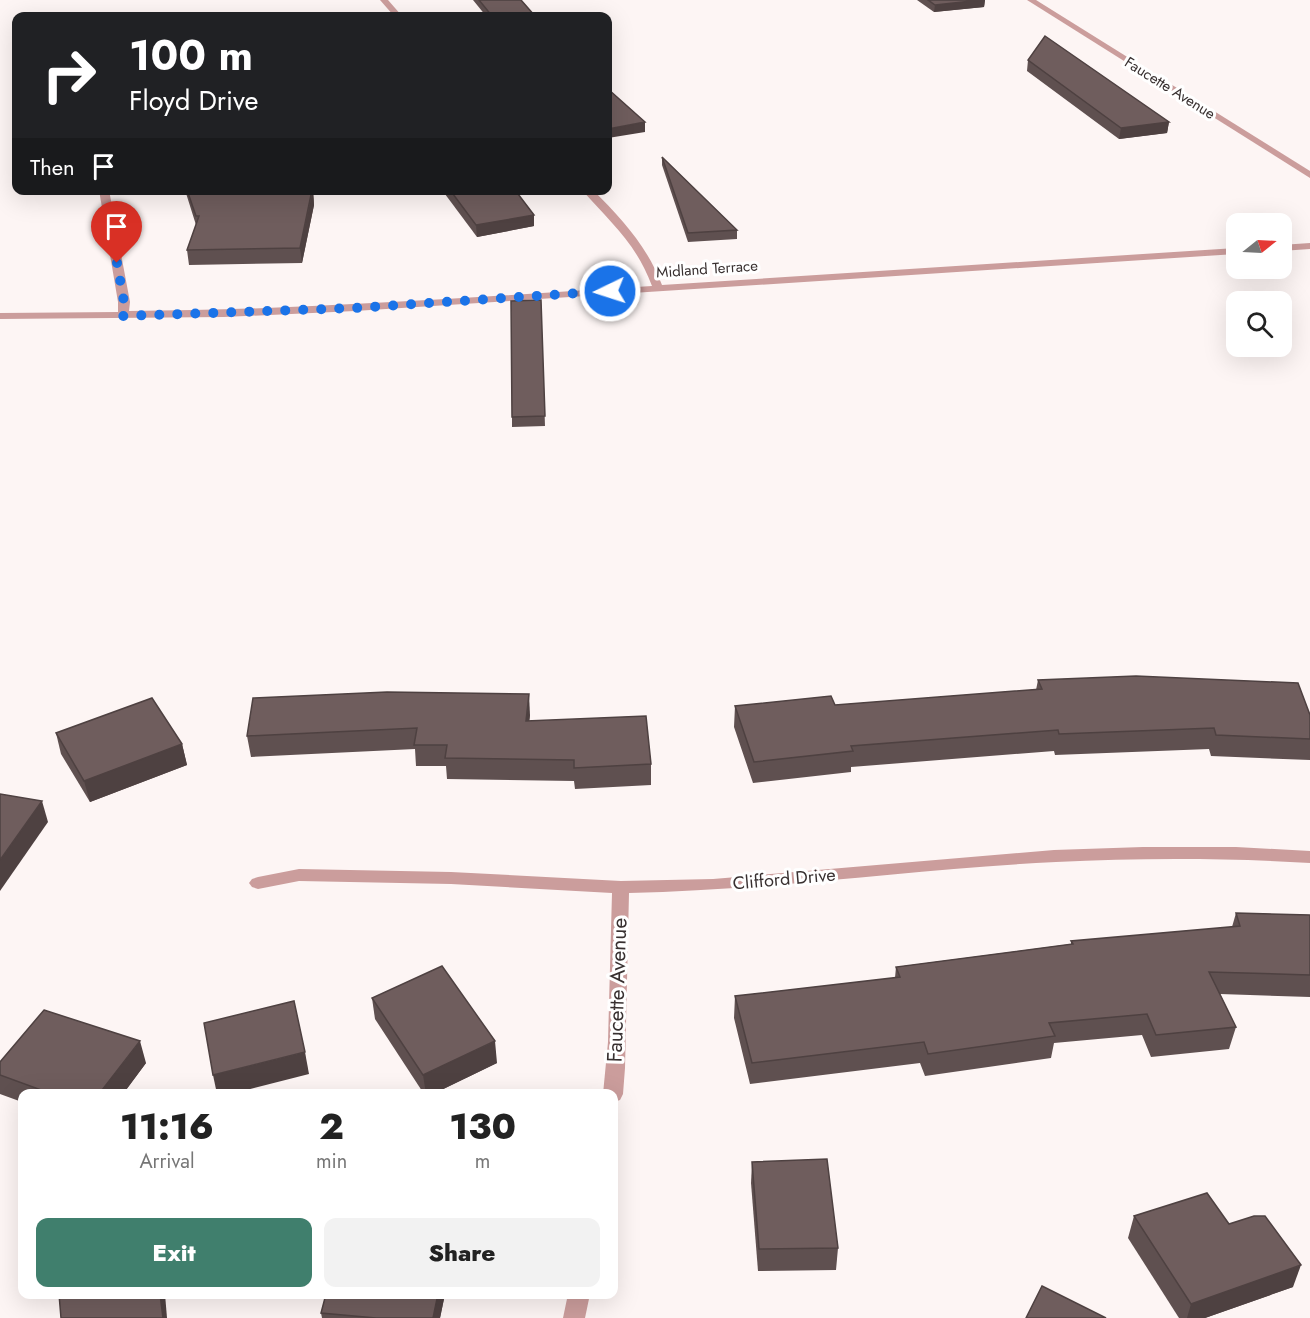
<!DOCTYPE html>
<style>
:root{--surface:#fff;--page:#f2f2f2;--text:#222;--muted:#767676;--accent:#407f6d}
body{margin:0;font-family:Jost,sans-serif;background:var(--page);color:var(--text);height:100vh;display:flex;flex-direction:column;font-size:22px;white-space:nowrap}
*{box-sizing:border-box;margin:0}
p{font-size:20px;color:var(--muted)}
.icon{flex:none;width:33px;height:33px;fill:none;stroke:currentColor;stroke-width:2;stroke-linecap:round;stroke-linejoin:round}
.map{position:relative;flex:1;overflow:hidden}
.side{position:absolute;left:18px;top:1089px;width:600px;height:210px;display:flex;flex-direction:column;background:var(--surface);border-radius:12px;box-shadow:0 6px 24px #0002}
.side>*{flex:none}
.top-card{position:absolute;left:12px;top:12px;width:600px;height:183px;border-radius:12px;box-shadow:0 6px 24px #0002;background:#202124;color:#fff;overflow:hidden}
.needle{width:39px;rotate:72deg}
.fabs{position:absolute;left:1226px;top:213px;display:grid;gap:12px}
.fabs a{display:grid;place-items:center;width:66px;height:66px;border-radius:12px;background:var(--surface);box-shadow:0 6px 24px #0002;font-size:30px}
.pin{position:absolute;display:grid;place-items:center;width:51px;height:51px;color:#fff;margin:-62px -26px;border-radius:50% 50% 50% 0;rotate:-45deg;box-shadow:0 0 6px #0007}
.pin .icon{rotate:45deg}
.me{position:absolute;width:66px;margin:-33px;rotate:266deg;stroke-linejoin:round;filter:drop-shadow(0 0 4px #0008)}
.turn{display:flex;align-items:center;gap:21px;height:126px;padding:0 18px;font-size:27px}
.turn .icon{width:78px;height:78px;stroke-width:2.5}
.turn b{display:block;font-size:42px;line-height:51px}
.then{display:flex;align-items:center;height:57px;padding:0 18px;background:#0003;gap:12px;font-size:22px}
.eta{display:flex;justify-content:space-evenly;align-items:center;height:102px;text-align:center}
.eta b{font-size:36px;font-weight:800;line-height:42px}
.action{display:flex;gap:12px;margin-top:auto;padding:12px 18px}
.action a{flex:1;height:69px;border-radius:12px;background:var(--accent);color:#fff;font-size:24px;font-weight:800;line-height:69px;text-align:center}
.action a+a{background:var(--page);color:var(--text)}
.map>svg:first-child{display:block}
</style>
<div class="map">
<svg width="1310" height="1318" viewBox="0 0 1310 1318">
<rect width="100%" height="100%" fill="#fdf5f4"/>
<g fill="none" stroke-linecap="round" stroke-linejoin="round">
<g fill="#cb9d9c" fill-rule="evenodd">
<polygon points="380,0 388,0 402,16 394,16"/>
<polygon points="1027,0 1036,0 1310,171 1310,178"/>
<path d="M99 190H109L130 302 129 311C303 310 477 297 652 286 636 243 611 223 582 190H593C622 219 647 246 662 285L1236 248V254L355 311 224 317 0 319V313L118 312V302Z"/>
<polygon points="1310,243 1310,249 1281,251 1281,245"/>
<path d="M1143 847H1236L1310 851V863C1225 858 1140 858 1056 862 913 869 772 890 629 893L625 1068 623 1094 620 1100 614 1102V1094H603L608 1042 612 893 451 884 299 881 258 889 252 887 249 883 252 879 258 877 299 869 451 872 621 881 713 879 1054 850Z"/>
<polygon points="568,1294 590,1294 585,1318 563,1318"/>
</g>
</g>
<g fill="#5f5050">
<polygon points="473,0 521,0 535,16 486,16"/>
<polygon points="917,0 985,0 984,7 934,12"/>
<polygon points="1028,60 1169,122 1167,133 1119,139 1027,71"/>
<polygon points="662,157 737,230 737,239 688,242 662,165"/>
<polygon points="185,190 258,190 258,192 313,190 314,205 302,263 189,265 187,250 196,225"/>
<polygon points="442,190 515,190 534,215 534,226 477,237"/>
<polygon points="541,300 545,426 512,427 512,417"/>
<polygon points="1038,680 1310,715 1310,760 1211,756 1209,749 1055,755 1054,751 851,767 851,772 753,783 734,727 735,706 835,705 1036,690"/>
<polygon points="530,715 529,721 651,764 651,785 575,789 574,781 447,779 446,766 416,766 415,749 251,757 247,736"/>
<polygon points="56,733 182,744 187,765 90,802 61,754"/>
<polygon points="1236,913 1310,915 1310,997 1220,994 1236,1027 1229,1049 1151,1057 1142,1035 1054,1043 1051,1058 925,1076 920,1063 750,1084 734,1018 735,996 895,978 896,967 1071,944 1071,941 1232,927"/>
<polygon points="372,998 497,1063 433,1094 424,1094 375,1019"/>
<polygon points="0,1062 146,1063 123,1094 22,1094 22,1102 0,1094"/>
<polygon points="752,1162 838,1248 836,1270 758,1271 751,1183"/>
<polygon points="1134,1216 1229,1224 1293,1287 1205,1318 1179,1318 1128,1238"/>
<polygon points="326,1294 445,1294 440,1318 322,1318 321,1313"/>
</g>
<g fill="#4e4141">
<polygon points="981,0 985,0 984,7 934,12 935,5"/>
<polygon points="645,122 645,132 608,138 608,129"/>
<polygon points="1169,122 1167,133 1119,139 1121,128"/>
<polygon points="313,190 314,205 302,263 300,248"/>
<polygon points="534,215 534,226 477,237 476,225"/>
<polygon points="529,694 530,715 527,742 526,721"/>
<polygon points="182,744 187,765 90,802 84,781"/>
<polygon points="42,801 48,822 0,891 0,860"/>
<polygon points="140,1041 146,1063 123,1094 99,1094"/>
<polygon points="495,1041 497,1063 433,1094 426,1094 423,1075"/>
<polygon points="305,1052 309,1074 231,1094 217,1094 213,1075"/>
<polygon points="1301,1265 1293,1287 1205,1318 1187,1318 1191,1304"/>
<polygon points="160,1294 165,1294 167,1318 163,1318"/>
<polygon points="438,1294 445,1294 440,1318 433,1318"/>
</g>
<g fill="#6f5d5d" stroke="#4e4141" stroke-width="1.5">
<polygon points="479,0 521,0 535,16 492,16"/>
<polygon points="928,0 981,0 935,5"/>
<polygon points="1045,36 1169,122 1121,128 1028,60"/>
<polygon points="608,89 645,122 608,129"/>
<polygon points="662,157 737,230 688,233"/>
<polygon points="187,190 258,190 258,192 312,190 300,248 187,250 199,216 196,216"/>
<polygon points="450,190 515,190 534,215 476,225"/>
<polygon points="541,300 545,416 512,417 511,301"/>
<polygon points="1136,676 1298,683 1310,715 1310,739 1216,735 1214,728 1059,734 1058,730 851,746 853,751 754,762 735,706 831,696 835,705 1042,689 1038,680"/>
<polygon points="387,692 529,694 526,721 646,716 651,764 574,768 574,760 445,758 447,745 414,745 417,728 247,736 253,698"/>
<polygon points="152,698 182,744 84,781 56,733"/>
<polygon points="0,794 42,801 0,860"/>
<polygon points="1236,913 1310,915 1310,975 1209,972 1236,1027 1156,1035 1147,1014 1049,1023 1055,1036 928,1054 924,1042 752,1063 735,996 900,977 896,967 1073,944 1071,941 1240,926"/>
<polygon points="442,966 495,1041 423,1075 372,998"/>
<polygon points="294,1001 305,1052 213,1075 204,1023"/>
<polygon points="44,1010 140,1041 99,1094 52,1094 0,1075 0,1062"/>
<polygon points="827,1159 838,1248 759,1249 752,1162"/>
<polygon points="1207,1193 1229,1224 1254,1216 1265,1216 1301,1265 1191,1304 1134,1216"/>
<polygon points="1042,1286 1106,1318 1026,1318"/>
<polygon points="59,1294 160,1294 163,1318 61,1318"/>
<polygon points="326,1294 438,1294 433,1318 376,1318 321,1313"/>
</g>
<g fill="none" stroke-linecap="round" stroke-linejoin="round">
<polyline stroke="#1a73e8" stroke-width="10" stroke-dasharray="0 18" points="117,263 124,302 123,316 355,308 610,291"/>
</g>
<g text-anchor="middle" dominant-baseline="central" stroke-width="6" stroke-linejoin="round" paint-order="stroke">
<g font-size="15" fill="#383030" stroke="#fff">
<text transform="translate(1170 88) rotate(32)">Faucette Avenue</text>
<text transform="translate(707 269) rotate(-4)">Midland Terrace</text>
</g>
<g font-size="18" fill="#383030" stroke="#fff">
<text transform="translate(784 879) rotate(-5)">Clifford Drive</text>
</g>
<g font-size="21" fill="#383030" stroke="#fff">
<text transform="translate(617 990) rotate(-88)">Faucette Avenue</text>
</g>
</g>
</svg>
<div class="fabs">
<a><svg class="needle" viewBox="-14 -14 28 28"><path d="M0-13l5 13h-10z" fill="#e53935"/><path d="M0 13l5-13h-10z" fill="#767676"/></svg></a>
<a><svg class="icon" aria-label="search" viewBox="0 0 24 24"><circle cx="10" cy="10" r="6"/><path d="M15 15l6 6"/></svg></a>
</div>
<div class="pin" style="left:117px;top:263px;background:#d93025"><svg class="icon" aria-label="arrive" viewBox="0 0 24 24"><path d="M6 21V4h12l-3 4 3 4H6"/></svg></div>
<svg class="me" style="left:610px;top:291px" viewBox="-20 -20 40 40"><circle r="17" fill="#1a73e8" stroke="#fff" stroke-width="3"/><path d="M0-11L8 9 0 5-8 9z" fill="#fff"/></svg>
<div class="top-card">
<div class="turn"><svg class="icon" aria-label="right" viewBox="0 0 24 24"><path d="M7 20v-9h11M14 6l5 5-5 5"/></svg><div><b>100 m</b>Floyd Drive</div></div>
<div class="then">Then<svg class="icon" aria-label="arrive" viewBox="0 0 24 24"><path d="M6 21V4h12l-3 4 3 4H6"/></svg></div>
</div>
<section class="side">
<div class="eta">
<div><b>11:16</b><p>Arrival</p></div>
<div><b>2</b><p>min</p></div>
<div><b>130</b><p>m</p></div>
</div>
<div class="action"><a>Exit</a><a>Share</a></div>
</section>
</div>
